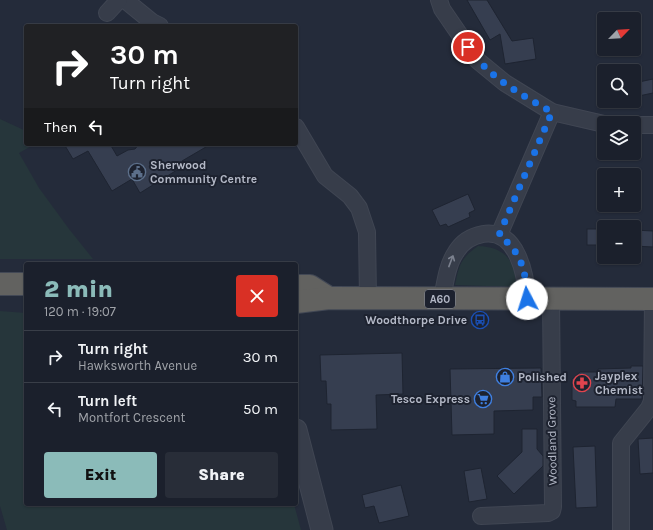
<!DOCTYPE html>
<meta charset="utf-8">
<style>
:root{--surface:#1b202c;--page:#282d38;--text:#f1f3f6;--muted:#a0a3a9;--line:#393e48;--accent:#8bbbb9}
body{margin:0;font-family:Karla,sans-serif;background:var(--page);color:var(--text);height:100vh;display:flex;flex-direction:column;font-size:15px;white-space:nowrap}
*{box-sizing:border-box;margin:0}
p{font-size:13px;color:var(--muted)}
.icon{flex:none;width:22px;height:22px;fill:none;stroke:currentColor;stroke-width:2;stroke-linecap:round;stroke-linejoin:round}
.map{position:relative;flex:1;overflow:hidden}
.panel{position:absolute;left:24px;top:262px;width:274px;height:244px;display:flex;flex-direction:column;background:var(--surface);border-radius:4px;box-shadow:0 1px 3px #0004,0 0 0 1px var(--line)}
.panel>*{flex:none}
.banner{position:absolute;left:24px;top:24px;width:274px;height:122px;border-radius:4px;box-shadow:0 1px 3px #0004,0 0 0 1px var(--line);background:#202124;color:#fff;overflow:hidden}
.needle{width:26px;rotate:65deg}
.fabs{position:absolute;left:597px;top:12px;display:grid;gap:8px}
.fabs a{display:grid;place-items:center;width:44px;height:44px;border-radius:4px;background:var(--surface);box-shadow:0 1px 3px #0004,0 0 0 1px var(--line);font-size:20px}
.pin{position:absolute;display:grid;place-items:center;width:34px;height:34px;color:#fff;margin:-17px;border:2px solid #fff;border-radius:50%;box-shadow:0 1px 4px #0007}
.me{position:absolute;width:44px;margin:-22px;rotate:355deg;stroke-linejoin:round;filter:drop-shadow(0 0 3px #0008)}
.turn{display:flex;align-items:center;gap:14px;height:84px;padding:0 20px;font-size:18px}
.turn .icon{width:52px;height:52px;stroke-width:2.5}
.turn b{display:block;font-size:28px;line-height:34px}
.then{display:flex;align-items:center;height:38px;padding:0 20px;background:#0003;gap:8px;font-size:15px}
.round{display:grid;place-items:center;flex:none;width:42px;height:42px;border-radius:4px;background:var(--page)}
.headline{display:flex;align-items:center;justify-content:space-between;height:68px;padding:0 20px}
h1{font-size:24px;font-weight:800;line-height:30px;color:var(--accent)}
.primary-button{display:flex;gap:8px;margin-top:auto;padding:8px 20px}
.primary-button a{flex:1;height:46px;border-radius:4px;background:var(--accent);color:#111;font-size:16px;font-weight:800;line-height:46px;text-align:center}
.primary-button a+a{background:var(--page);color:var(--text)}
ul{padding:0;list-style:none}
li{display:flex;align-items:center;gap:12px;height:52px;padding:0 20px;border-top:1px solid var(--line)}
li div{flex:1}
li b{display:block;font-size:15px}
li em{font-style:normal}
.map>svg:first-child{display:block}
</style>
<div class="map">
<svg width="653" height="530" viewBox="0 0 653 530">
<rect width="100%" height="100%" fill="#242b3a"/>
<g fill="#26363b">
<polygon points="0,119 26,131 26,144 35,144 19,153 39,188 69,229 93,259 0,259"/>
<path d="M478 246C505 247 516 261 516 287L455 285C459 265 461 258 478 246Z"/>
<polygon points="0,311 26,313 26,504 294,504 301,530 7,530 0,506"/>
</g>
<g fill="#363e50" stroke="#1e2431">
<polygon points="467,0 487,0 512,41 533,38 536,59 505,64 500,34 490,40"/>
<polygon points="653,79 653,93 634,97 634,83"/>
<polygon points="64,144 110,144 117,156 128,150 135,149 139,144 211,144 182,161 185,165 140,193 132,179 112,191 88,151 73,159"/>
<polygon points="468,194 475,210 469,213 470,217 448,227 446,224 440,226 432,210"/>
<rect x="587" y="229" width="17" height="16"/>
<polygon points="634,230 653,231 653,247 634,246"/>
<polygon points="402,353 403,394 376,395 377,429 331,430 331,404 327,404 326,381 321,381 320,355"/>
<polygon points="631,366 643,366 642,399 616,399 615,407 576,407 576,401 572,400 572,379 580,372 598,372 598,369 631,368"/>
<polygon points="541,368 542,397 533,397 533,410 494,411 494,434 452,435 450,369"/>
<polygon points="522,429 537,429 537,449 543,456 543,466 514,494 497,476 522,452"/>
<polygon points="653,438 653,473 640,474 638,439"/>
<polygon points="595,446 597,507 576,508 573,447"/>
<polygon points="481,468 487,499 469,502 464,471"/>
<polygon points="401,485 409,516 379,523 374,506 365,508 362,495"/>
</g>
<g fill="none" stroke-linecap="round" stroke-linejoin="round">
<defs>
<g id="minor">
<polyline points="125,0 152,22 160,26"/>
<polyline points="439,0 442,9 477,60 505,83 552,112 604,124"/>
<polyline points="107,13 119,0"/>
<polyline points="634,125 653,125"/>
<polyline points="296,127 325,176 350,196 359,208 367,232 368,299"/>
<polyline points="499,235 552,112"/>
<path d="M442 299C445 284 447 265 456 252 462 242 472 236 483 234 517 228 526 275 527 299"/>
<polyline points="481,516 548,513 552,511 553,507 551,299"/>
<polyline points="621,530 621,443 649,408 652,401 653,299"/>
</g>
<polyline id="tertiary" points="296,430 322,530"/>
<g id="trunk">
<polyline points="0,284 26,284"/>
<polyline points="296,286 310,286 329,298"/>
<polyline points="296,302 329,298 653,299"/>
</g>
</defs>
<use href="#minor" stroke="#404653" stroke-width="18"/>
<use href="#tertiary" stroke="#404653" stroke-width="23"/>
<use href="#trunk" stroke="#424855" stroke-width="24"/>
<use href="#minor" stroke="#373d4a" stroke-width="16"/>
<use href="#tertiary" stroke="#373d4a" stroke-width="21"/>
<use href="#trunk" stroke="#626260" stroke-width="22"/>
</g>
<defs><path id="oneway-shaft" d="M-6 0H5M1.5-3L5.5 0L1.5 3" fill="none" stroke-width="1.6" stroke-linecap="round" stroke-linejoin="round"/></defs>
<use stroke="#7b818e" href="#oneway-shaft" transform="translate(451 261) rotate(-69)"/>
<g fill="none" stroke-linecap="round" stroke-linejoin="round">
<path stroke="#1a73e8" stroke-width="7" stroke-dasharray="0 12.6" d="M468 47C488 77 522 95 552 112L499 235C522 253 526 271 527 299"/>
</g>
<defs>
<symbol id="civic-ring" viewBox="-11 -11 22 22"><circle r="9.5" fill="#1d222f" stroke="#5c6f8a" stroke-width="1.5"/><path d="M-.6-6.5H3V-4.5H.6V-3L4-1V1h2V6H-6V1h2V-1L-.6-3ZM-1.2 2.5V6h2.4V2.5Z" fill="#5c6f8a"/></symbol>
<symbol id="bus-ring" viewBox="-11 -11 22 22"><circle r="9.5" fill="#1d222f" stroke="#1a4fb4" stroke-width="1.5"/><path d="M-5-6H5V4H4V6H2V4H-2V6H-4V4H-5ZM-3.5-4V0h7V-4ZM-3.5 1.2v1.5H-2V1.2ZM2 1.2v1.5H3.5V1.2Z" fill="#1a4fb4"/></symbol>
<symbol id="shop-ring" viewBox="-11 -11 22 22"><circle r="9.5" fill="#1d222f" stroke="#3f7fe0" stroke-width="1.5"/><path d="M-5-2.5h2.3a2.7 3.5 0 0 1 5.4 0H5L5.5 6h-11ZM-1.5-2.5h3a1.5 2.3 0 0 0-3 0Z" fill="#3f7fe0"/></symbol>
<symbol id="pharmacy-ring" viewBox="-11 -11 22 22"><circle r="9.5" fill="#1d222f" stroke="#e0444e" stroke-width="1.5"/><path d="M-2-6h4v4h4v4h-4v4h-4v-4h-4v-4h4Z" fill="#e0444e"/></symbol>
<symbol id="supermarket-ring" viewBox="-11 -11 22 22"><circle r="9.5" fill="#1d222f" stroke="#3f7fe0" stroke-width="1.5"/><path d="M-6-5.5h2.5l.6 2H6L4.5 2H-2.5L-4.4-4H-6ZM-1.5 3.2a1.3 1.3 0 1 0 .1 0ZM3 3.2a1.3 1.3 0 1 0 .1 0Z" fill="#3f7fe0"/></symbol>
</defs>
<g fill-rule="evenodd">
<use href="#civic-ring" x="127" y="162" width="20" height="20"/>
<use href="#bus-ring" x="470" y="310" width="20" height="20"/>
<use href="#shop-ring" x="495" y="367" width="20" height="20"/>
<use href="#pharmacy-ring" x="572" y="373" width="20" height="20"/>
<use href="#supermarket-ring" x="473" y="389" width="20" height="20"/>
</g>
<g text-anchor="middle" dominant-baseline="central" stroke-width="4" stroke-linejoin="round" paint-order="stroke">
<rect fill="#1d222f" stroke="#868b99" stroke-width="1" x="425" y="290" width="30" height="18" rx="3"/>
<g font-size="11" font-weight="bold" fill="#b3b8c6">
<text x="440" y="299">A60</text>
</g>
<g font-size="12" font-weight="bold" fill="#b3b8c6" stroke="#1d222f" text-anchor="start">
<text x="150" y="165">Sherwood<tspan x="150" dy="14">Community Centre</tspan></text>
<text x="467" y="320" text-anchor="end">Woodthorpe Drive</text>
<text x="595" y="376">Jayplex<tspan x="595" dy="14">Chemist</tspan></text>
<text x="518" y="377">Polished</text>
<text x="470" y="399" text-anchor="end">Tesco Express</text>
</g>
<g font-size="12" fill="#b3b8c6" stroke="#1d222f">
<text transform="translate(552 441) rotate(-91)">Woodland Grove</text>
</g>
</g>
</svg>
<div class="fabs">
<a><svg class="needle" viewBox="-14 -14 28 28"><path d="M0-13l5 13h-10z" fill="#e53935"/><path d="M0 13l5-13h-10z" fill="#a0a3a9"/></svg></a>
<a><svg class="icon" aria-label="search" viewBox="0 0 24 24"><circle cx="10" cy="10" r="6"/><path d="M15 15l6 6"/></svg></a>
<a><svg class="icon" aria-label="layers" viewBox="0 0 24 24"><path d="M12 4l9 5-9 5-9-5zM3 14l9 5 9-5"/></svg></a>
<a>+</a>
<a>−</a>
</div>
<div class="pin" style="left:468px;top:47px;background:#d93025"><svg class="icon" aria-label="arrive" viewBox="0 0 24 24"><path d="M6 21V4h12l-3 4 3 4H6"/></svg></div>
<svg class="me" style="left:527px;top:299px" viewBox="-20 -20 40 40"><circle r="19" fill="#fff"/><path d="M0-13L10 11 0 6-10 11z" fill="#1a73e8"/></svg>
<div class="banner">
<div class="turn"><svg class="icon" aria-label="right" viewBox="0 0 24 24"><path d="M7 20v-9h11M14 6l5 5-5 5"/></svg><div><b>30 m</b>Turn right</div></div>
<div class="then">Then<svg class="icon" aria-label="left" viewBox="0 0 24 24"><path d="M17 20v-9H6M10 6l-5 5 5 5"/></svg></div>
</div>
<section class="panel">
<div class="headline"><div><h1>2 min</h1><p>120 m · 19:07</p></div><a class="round" style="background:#d93025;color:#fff"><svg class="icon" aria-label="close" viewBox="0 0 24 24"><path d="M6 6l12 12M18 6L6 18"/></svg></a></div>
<ul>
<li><svg class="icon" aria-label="right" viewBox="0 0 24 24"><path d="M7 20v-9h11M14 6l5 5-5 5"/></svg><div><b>Turn right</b><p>Hawksworth Avenue</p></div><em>30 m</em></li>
<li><svg class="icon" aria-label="left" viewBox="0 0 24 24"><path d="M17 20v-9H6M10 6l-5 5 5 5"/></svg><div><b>Turn left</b><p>Montfort Crescent</p></div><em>50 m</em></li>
</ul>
<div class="primary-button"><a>Exit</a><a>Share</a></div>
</section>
</div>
